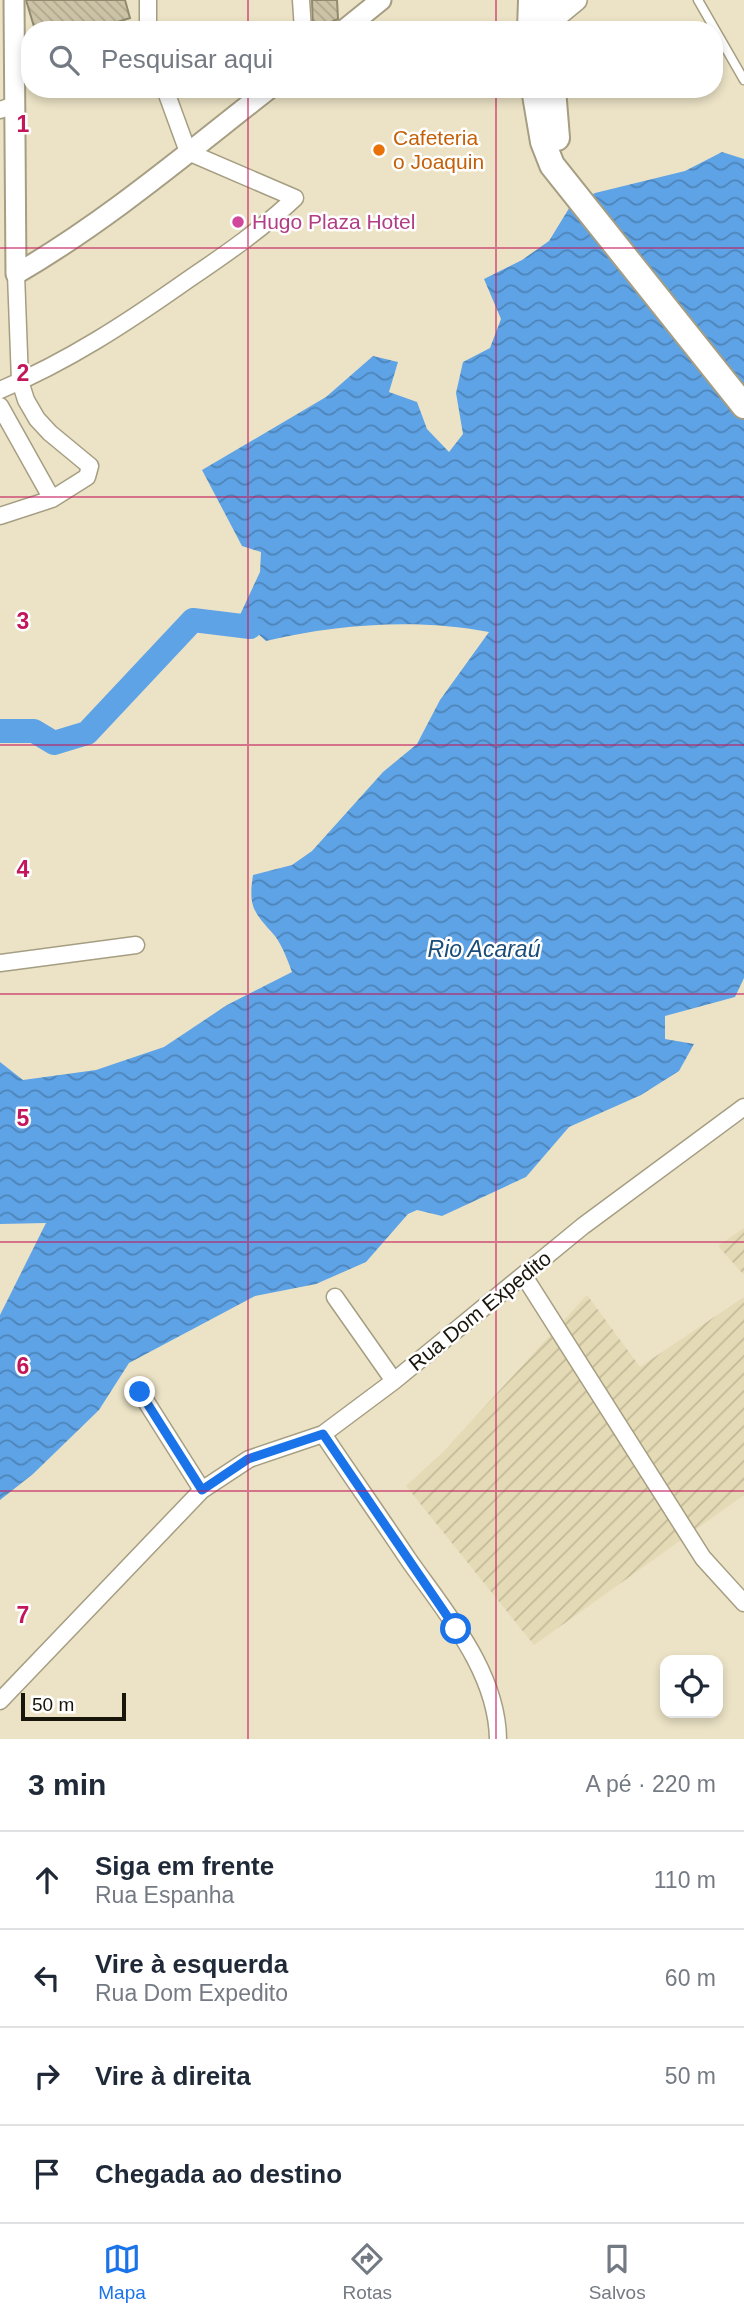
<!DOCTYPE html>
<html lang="pt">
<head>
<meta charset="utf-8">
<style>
	:root { --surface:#fff; --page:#f2f2f3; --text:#1f2937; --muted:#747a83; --line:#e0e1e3; --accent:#1a73e8 }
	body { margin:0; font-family:Helvetica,sans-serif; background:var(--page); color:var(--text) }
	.controls { position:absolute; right:21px; bottom:21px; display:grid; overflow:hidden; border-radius:14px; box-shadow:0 4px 10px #0003 }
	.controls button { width:63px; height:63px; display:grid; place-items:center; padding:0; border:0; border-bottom:2px solid var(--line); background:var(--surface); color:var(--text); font:35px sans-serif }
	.scale { position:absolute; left:21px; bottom:18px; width:105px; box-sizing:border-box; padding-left:7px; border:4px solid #18150a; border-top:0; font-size:19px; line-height:24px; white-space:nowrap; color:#18150a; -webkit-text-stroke:5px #fff; paint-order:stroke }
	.stop { position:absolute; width:21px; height:21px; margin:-16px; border:5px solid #1a73e8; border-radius:50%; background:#fff }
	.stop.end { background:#1a73e8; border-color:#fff; box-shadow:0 2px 7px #0008 }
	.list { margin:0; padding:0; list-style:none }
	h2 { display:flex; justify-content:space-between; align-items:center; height:91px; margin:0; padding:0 28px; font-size:30px }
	h2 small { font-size:23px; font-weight:400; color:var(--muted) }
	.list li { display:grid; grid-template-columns:46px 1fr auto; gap:21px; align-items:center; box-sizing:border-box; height:98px; padding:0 28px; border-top:2px solid var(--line) }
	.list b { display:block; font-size:26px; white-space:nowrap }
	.list p { margin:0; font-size:23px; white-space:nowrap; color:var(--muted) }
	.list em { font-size:23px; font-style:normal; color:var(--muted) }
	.icon { flex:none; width:38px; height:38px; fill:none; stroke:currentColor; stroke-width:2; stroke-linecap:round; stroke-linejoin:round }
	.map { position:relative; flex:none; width:744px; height:1739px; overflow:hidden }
	.search { position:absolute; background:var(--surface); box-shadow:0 4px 10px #0003; left:21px; right:21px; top:21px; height:77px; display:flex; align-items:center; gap:18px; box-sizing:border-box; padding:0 24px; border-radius:28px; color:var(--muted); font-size:26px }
	.sheet { height:483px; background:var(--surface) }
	nav { display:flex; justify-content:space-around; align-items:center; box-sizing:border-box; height:98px; border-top:2px solid var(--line); background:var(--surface); font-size:19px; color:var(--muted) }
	nav a { display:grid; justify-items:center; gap:4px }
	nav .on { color:var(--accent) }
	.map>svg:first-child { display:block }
	.industrial { fill:url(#industrial-furrows) }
	.water { fill:url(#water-waves) }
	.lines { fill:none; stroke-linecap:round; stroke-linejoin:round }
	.river { stroke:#5ea3e6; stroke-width:24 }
	.building { fill:url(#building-back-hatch); stroke:#918a6e; stroke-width:2 }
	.service-casing { stroke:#a69e82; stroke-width:11 }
	.minor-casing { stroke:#a69e82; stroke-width:19 }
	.tertiary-casing { stroke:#a69e82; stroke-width:23 }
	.secondary-casing { stroke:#a69e82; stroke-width:24 }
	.primary-casing { stroke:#a69e82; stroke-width:28 }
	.service { stroke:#fff; stroke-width:8 }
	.minor { stroke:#fff; stroke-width:16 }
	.tertiary { stroke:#fff; stroke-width:19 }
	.secondary { stroke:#fff; stroke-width:21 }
	.primary { stroke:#fff; stroke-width:24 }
	.route { stroke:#1a73e8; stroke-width:9 }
	.grid { fill:none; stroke:#c2185b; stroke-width:2; stroke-opacity:0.55 }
	.food-dot { fill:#e8710a; stroke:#fff; stroke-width:2.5 }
	.hotel-dot { fill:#d1479c; stroke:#fff; stroke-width:2.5 }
	.labels { text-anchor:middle; stroke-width:5; stroke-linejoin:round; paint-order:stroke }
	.food-label { font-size:21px; fill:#c56008; stroke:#fff; text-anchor:start }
	.hotel-label { font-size:21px; fill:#b23c85; stroke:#fff; text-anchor:start }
	.street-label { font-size:21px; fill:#18150a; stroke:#fff }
	.water-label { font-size:23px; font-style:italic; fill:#1c4c78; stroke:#fff }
	.grid-label { font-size:23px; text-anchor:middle; font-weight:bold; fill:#c2185b; stroke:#fff; stroke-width:5; stroke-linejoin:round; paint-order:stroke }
</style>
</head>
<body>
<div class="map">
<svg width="744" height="1739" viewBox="0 0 744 1739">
	<defs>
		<pattern id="industrial-furrows" width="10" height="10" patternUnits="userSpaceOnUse" patternTransform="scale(1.75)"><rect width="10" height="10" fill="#e4dab5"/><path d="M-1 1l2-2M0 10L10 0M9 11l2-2" fill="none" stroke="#c3ba9a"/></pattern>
		<pattern id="water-waves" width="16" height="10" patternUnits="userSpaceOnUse" patternTransform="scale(1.75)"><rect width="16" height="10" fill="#5ea3e6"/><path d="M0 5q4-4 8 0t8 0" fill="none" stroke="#4d84b9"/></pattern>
		<pattern id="building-back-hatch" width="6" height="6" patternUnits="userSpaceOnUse" patternTransform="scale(1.75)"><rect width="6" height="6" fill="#ccc3a7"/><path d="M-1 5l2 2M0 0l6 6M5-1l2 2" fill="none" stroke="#aea78e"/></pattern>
	</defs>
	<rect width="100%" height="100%" fill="#ece3c6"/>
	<path class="industrial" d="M 744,1228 L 744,1275 L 718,1246 Z
		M 587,1295 L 640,1367 L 744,1297 L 744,1495 L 534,1645 L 406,1486 L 443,1452 Z"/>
	<path class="water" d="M 722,152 L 744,159 L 744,978 L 735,997 L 665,1016 L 665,1039 L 694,1044 L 679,1071 L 641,1095 L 569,1127 L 526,1177 L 442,1216 L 417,1210 L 408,1214 L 366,1262 L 316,1284 L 255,1296 L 129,1363 L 99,1410 L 33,1474 L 0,1500 L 0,1315 L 46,1223 L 0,1224 L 0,1062 L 23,1080 L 96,1070 L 164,1047 L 227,1005 L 292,972 C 288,961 282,945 275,936 C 254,912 248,908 253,875 L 292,865 L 312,851 L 383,772 L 417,744 L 440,700 L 489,632 C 417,618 337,624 266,641 L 239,617 L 260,572 L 261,552 L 242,546 L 202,470 L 326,397 L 373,356 L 398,362 L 389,392 L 417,402 L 427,429 L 449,452 L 463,434 L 456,393 L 463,362 L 490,348 L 501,319 L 484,279 L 522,260 L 549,241 L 571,205 L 595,193 L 685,171 Z"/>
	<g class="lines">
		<path class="river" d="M 0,731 L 34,731 L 54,743 L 87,733 L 193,620 L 250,627"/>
	</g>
	<path class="building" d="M 26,0 L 125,0 L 130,18 L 92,30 L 35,30 Z
		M 312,0 L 337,0 L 338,19 L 313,30 Z"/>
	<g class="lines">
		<g class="service-casing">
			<path id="service" d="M 698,0 L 744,80"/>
		</g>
		<g class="minor-casing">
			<path id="minor" d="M 301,0 L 303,30
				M 148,30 L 148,0
				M 0,110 L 14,105
				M 0,390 C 69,361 128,322 189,279 C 226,254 262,229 295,198 L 188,152 L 165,89
				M 0,406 L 52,499 L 87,477 L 90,466 L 50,433 L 37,419 L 26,400 L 20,381 L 16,274
				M 0,516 L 52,499
				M 0,963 L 136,945
				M 524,1276 L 703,1558 L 744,1603
				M 335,1297 L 394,1381
				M 140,1392 L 202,1490
				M 323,1434 C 351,1476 380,1517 408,1559 C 445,1612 497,1671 498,1739
				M 0,1701 L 202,1490 L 249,1459 L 323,1434 L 394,1381 L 583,1226 L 744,1107"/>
		</g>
		<g class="tertiary-casing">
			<path id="tertiary" d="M 14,0 L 16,274 C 106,222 187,153 269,89
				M 344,30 L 381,0"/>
		</g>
		<g class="secondary-casing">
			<path id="secondary" d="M 540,19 L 553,19 L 576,0"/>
		</g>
		<g class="primary-casing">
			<path id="primary" d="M 553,0 L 553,30
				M 530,30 L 531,0
				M 534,89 L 543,142 L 552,165 L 744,406
				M 553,89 L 557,138"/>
		</g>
		<use href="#service" class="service"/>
		<use href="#minor" class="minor"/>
		<use href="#tertiary" class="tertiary"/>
		<use href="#secondary" class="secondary"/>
		<use href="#primary" class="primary"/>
	</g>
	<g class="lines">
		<path class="route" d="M 140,1392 L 202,1490 L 248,1459 L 323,1434 L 456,1629"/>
	</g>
	<path class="grid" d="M 248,0 L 248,30M 496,0 L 496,30M 248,89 L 248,1739M 496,89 L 496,1739M 0,248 L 744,248M 0,497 L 744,497M 0,745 L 744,745M 0,994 L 744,994M 0,1242 L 744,1242M 0,1491 L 744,1491"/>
	<circle class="food-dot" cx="379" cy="150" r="7"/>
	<circle class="hotel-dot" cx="238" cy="222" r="7"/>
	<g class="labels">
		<g class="food-label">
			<text x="393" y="145">Cafeteria<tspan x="393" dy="24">o Joaquin</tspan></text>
		</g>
		<g class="hotel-label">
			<text x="252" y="229">Hugo Plaza Hotel</text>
		</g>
		<g class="street-label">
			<text transform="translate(480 1311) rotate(-39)" y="7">Rua Dom Expedito</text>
		</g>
		<g class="water-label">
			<text x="484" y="957">Rio Acaraú</text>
		</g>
	</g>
	<g class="grid-label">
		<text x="23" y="132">1</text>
		<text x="23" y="381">2</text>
		<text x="23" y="629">3</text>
		<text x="23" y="877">4</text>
		<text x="23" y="1126">5</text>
		<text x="23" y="1374">6</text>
		<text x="23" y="1623">7</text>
	</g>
</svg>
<div class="controls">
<button><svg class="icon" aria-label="locate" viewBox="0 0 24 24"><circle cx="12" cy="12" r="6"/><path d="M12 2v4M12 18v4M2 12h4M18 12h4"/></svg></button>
</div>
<div class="scale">50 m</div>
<div class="stop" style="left:456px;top:1629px"></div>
<div class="stop end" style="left:140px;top:1392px"></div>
<div class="search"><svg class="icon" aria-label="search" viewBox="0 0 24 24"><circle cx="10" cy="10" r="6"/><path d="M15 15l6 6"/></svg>Pesquisar aqui</div>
</div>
<section class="sheet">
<h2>3 min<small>A pé · 220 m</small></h2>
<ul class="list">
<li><svg class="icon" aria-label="ahead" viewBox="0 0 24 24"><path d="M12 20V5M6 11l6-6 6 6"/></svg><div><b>Siga em frente</b><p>Rua Espanha</p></div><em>110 m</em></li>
<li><svg class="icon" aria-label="left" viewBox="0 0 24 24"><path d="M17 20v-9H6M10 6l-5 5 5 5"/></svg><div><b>Vire à esquerda</b><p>Rua Dom Expedito</p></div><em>60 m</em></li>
<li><svg class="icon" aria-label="right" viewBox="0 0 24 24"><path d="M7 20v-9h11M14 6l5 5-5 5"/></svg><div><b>Vire à direita</b></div><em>50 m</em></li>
<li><svg class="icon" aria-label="arrive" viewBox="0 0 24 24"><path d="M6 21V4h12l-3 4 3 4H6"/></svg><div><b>Chegada ao destino</b></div></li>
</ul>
</section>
<nav>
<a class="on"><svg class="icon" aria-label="map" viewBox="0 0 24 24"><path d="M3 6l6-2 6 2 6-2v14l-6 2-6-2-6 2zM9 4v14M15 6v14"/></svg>Mapa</a>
<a><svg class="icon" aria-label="directions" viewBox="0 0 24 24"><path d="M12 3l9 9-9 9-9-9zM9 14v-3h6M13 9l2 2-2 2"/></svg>Rotas</a>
<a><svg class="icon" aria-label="saved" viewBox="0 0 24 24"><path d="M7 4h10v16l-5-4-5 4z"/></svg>Salvos</a>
</nav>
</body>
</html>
